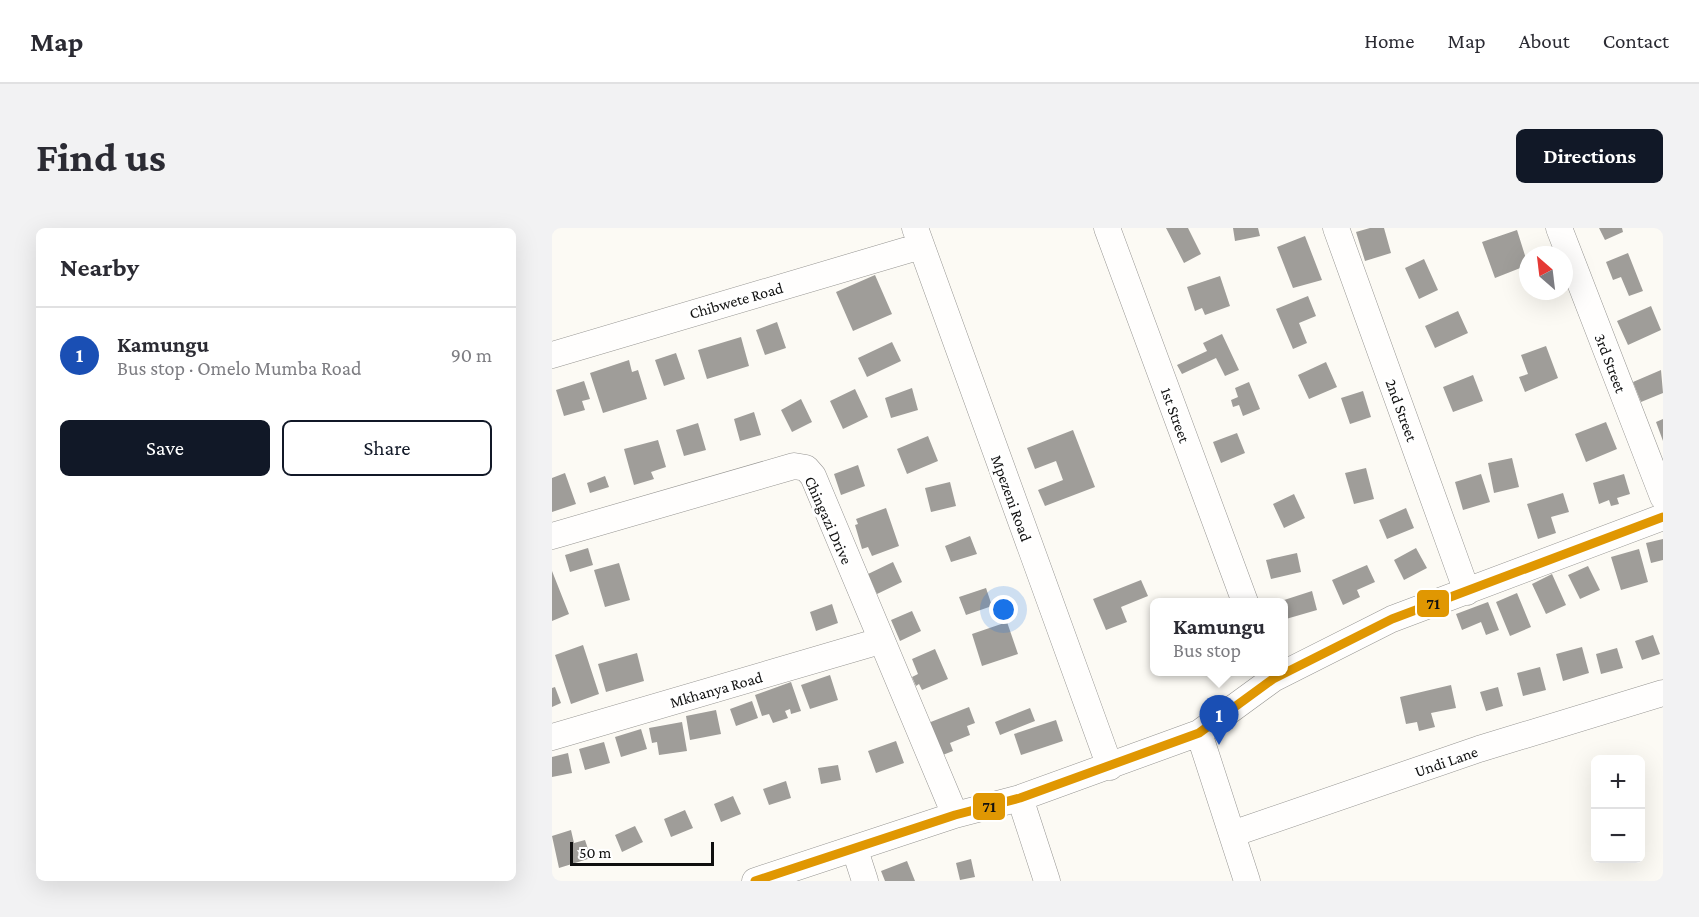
<!DOCTYPE html>
<html lang="en">
<head>
<meta charset="utf-8">
<style>
	:root { --surface:#fff; --page:#f2f2f3; --text:#2b2b33; --muted:#7c7c81; --line:#e1e1e2; --accent:#111827 }
	body { margin:0; font-family:"Crimson Pro",serif; background:var(--page); color:var(--text) }
	.controls { position:absolute; right:18px; bottom:18px; display:grid; overflow:hidden; border-radius:9px; box-shadow:0 6px 24px #0002 }
	.controls button { width:54px; height:54px; display:grid; place-items:center; padding:0; border:0; border-bottom:2px solid var(--line); background:var(--surface); color:var(--text); font:30px sans-serif }
	.compass { position:absolute; left:967px; top:18px; width:54px; height:54px; border-radius:50%; background:var(--surface); box-shadow:0 6px 24px #0002; rotate:332deg }
	.scale { position:absolute; left:18px; bottom:15px; width:144px; box-sizing:border-box; padding-left:6px; border:3px solid #0f0f0f; border-top:0; font-size:16px; line-height:21px; white-space:nowrap; color:#0f0f0f; -webkit-text-stroke:4px #fff; paint-order:stroke }
	.you { position:absolute; left:452px; top:382px; width:21px; height:21px; margin:-15px; border:4px solid #fff; border-radius:50%; background:#1a73e8; box-shadow:0 0 0 9px #1a73e833 }
	.badge { display:grid; place-items:center; width:39px; height:39px; border-radius:50%; background:var(--accent); color:#fff; font-size:20px; font-weight:700 }
	.pin { position:absolute; translate:-50% -50px; filter:drop-shadow(0 2px 3px #0008) }
	.pin::after { content:''; position:absolute; top:32px; width:21px; height:18px; background:inherit; clip-path:polygon(0 0,100% 0,50% 100%) }
	.popup { position:absolute; left:598px; top:370px; width:138px; height:78px; box-sizing:border-box; display:grid; place-content:center; border-radius:9px; background:var(--surface); filter:drop-shadow(0 2px 4px #0005); font-size:20px; white-space:nowrap; color:var(--muted) }
	.popup b { font-size:22px; color:var(--text) }
	.popup::after { content:''; position:absolute; left:50%; top:100%; margin-left:-12px; border:12px solid transparent; border-top-color:var(--surface) }
	.list { margin:0; padding:0; list-style:none }
	h2 { display:flex; justify-content:space-between; align-items:center; height:78px; margin:0; padding:0 24px; font-size:26px }
	h2 small { font-size:20px; font-weight:400; color:var(--muted) }
	.list li { display:grid; grid-template-columns:39px 1fr auto; gap:18px; align-items:center; box-sizing:border-box; height:96px; padding:0 24px; border-top:2px solid var(--line) }
	.list b { display:block; font-size:22px; white-space:nowrap }
	.list p { margin:0; font-size:20px; white-space:nowrap; color:var(--muted) }
	.list em { font-size:20px; font-style:normal; color:var(--muted) }
	.actions { display:flex; gap:12px; padding:18px 24px }
	.actions a { flex:1; padding:14px 0; border:2px solid var(--accent); border-radius:9px; text-align:center; font-size:21px; color:var(--accent) }
	.actions .main { background:var(--accent); color:#fff }
	.map { position:relative; flex:none; width:1111px; height:653px; overflow:hidden; border-radius:9px }
	header { display:flex; align-items:center; gap:36px; box-sizing:border-box; height:84px; padding:0 30px; background:var(--surface); border-bottom:2px solid var(--line) }
	header strong { font-size:28px }
	nav { display:flex; gap:33px; margin-inline-start:auto; font-size:21px }
	.intro { display:flex; align-items:center; justify-content:space-between; box-sizing:border-box; height:144px; padding:0 36px }
	h1 { margin:0; font-size:42px }
	.button { padding:15px 27px; border-radius:9px; background:var(--accent); color:#fff; font-size:21px; font-weight:700 }
	main { display:flex; gap:36px; padding:0 36px }
	aside { flex:1; background:var(--surface); border-radius:9px; box-shadow:0 6px 24px #0002 }
	.map>svg:first-child { display:block }
	.building { fill:#9f9d99 }
	.lines { fill:none; stroke-linecap:round; stroke-linejoin:round }
	.minor-casing { stroke:#969592; stroke-width:27 }
	.minor { stroke:#fffefd; stroke-width:26 }
	.bus-1-casing { stroke:#fff; stroke-width:14 }
	.bus-1 { stroke:#e09702; stroke-width:9 }
	.labels { text-anchor:middle; stroke-width:6; stroke-linejoin:round; paint-order:stroke }
	.street-label { font-size:16px; fill:#0f0f0f; stroke:#fff }
	.line-badge { stroke:#fff; stroke-width:2 }
	.pale-badge-label { font-size:16px; text-anchor:middle; font-weight:bold; fill:#111 }
</style>
</head>
<body>
<header>
<strong>Map</strong>
<nav><a>Home</a><a>Map</a><a>About</a><a>Contact</a></nav>
</header>
<div class="intro"><h1>Find us</h1><a class="button">Directions</a></div>
<main>
<aside>
<h2>Nearby<small></small></h2>
<ul class="list">
<li><span class="badge" style="background:#1a4fb4">1</span><div><b>Kamungu</b><p>Bus stop · Omelo Mumba Road</p></div><em>90 m</em></li>
</ul>
<div class="actions"><a class="main">Save</a><a>Share</a></div>
</aside>
<div class="map">
<svg width="1111" height="653" viewBox="0 0 1111 653">
	<rect width="100%" height="100%" fill="#fcfaf4"/>
	<path class="building" d="M 614,0 L 636,0 L 649,26 L 632,35 Z
		M 681,0 L 706,0 L 708,8 L 683,13 Z
		M 818,0 L 832,0 L 839,25 L 813,33 L 804,4 Z
		M 1047,0 L 1070,0 L 1071,4 L 1053,12 Z
		M 965,2 L 976,37 L 943,50 L 930,14 Z
		M 753,8 L 770,52 L 741,60 L 725,19 Z
		M 1076,25 L 1091,63 L 1077,68 L 1069,49 L 1061,52 L 1054,34 Z
		M 872,31 L 886,62 L 867,71 L 853,40 Z
		M 323,47 L 340,86 L 301,103 L 284,64 Z
		M 668,48 L 678,78 L 653,87 L 650,80 L 643,83 L 635,59 Z
		M 756,68 L 764,88 L 747,95 L 755,115 L 741,121 L 724,81 Z
		M 1099,78 L 1109,102 L 1076,117 L 1065,93 Z
		M 906,83 L 916,105 L 883,120 L 873,98 Z
		M 225,94 L 234,120 L 213,127 L 204,102 Z
		M 670,106 L 687,142 L 673,148 L 664,130 L 630,146 L 625,137 L 655,123 L 651,115 Z
		M 189,109 L 197,138 L 155,151 L 146,122 Z
		M 340,114 L 349,133 L 315,149 L 306,130 Z
		M 994,118 L 1006,150 L 973,164 L 967,149 L 976,146 L 969,127 Z
		M 124,125 L 133,151 L 112,158 L 103,132 Z
		M 77,132 L 80,144 L 86,142 L 95,171 L 51,185 L 38,145 Z
		M 774,134 L 785,159 L 757,171 L 746,147 Z
		M 1109,142 L 1111,165 L 1089,174 L 1081,154 Z
		M 921,147 L 931,173 L 901,184 L 891,159 Z
		M 32,153 L 38,171 L 30,173 L 33,182 L 12,188 L 4,162 Z
		M 697,154 L 708,181 L 691,188 L 687,177 L 681,179 L 679,172 L 686,169 L 683,160 Z
		M 360,160 L 366,182 L 339,190 L 333,170 Z
		M 303,161 L 316,189 L 291,201 L 278,173 Z
		M 811,163 L 819,189 L 798,196 L 789,170 Z
		M 249,171 L 260,194 L 240,204 L 229,182 Z
		M 202,184 L 209,207 L 188,213 L 182,191 Z
		M 1111,191 L 1111,213 L 1104,194 Z
		M 1054,194 L 1065,221 L 1034,234 L 1023,206 Z
		M 146,195 L 154,222 L 132,228 L 124,202 Z
		M 521,202 L 543,259 L 493,278 L 486,262 L 511,252 L 504,233 L 483,241 L 475,220 Z
		M 685,205 L 693,225 L 669,235 L 661,214 Z
		M 376,208 L 386,233 L 355,246 L 345,221 Z
		M 106,212 L 114,239 L 99,244 L 102,251 L 82,257 L 72,221 Z
		M 960,230 L 967,259 L 942,265 L 936,235 Z
		M 306,237 L 313,258 L 289,267 L 282,246 Z
		M 814,240 L 822,271 L 802,276 L 793,245 Z
		M 13,245 L 24,276 L 0,284 L 0,250 Z
		M 929,246 L 938,274 L 911,282 L 903,254 Z
		M 1072,246 L 1078,266 L 1065,270 L 1067,276 L 1059,278 L 1057,272 L 1047,276 L 1041,255 Z
		M 53,248 L 57,259 L 38,265 L 35,255 Z
		M 398,254 L 404,278 L 379,284 L 373,260 Z
		M 1011,265 L 1017,284 L 999,289 L 1004,305 L 986,311 L 975,276 Z
		M 742,266 L 753,290 L 732,300 L 721,276 Z
		M 334,280 L 347,318 L 320,328 L 316,319 L 310,321 L 303,297 L 306,296 L 304,291 Z
		M 854,280 L 862,300 L 835,311 L 827,292 Z
		M 418,308 L 425,326 L 399,334 L 393,318 Z
		M 1111,311 L 1111,332 L 1099,335 L 1094,315 Z
		M 36,320 L 41,337 L 18,344 L 13,327 Z
		M 864,320 L 875,340 L 852,352 L 842,332 Z
		M 1087,321 L 1096,354 L 1069,362 L 1059,329 Z
		M 745,325 L 749,344 L 719,351 L 714,332 Z
		M 341,334 L 350,354 L 325,366 L 316,346 Z
		M 67,335 L 78,372 L 53,379 L 42,342 Z
		M 815,337 L 823,354 L 805,362 L 808,369 L 791,377 L 780,352 Z
		M 1036,338 L 1048,362 L 1028,371 L 1016,347 Z
		M 0,343 L 17,386 L 0,393 Z
		M 1000,346 L 1014,377 L 994,386 L 980,356 Z
		M 589,352 L 596,368 L 569,379 L 575,394 L 554,402 L 541,371 Z
		M 434,360 L 440,378 L 414,387 L 407,369 Z
		M 760,363 L 765,382 L 734,391 L 732,374 L 729,373 Z
		M 965,365 L 979,399 L 958,408 L 944,374 Z
		M 936,374 L 947,402 L 934,407 L 929,394 L 910,402 L 904,386 Z
		M 280,376 L 286,395 L 264,403 L 258,384 Z
		M 360,383 L 369,403 L 348,413 L 339,392 Z
		M 455,394 L 466,426 L 430,438 L 420,406 Z
		M 1101,407 L 1108,426 L 1090,432 L 1083,413 Z
		M 31,417 L 47,466 L 19,476 L 3,427 Z
		M 1030,419 L 1037,445 L 1011,453 L 1004,426 Z
		M 1065,420 L 1071,440 L 1049,446 L 1044,426 Z
		M 383,421 L 396,451 L 370,462 L 367,456 L 364,458 L 360,449 L 366,446 L 360,431 Z
		M 85,425 L 92,453 L 54,464 L 46,436 Z
		M 988,439 L 994,462 L 971,468 L 965,445 Z
		M 278,447 L 286,472 L 258,481 L 249,457 Z
		M 239,454 L 249,483 L 239,486 L 238,481 L 233,483 L 236,490 L 221,495 L 217,486 L 210,488 L 203,467 Z
		M 899,457 L 904,480 L 879,485 L 883,499 L 867,503 L 865,494 L 854,496 L 848,469 Z
		M 3,459 L 9,475 L 0,479 L 0,460 Z
		M 946,459 L 951,478 L 934,483 L 928,464 Z
		M 200,473 L 206,490 L 184,498 L 178,481 Z
		M 417,479 L 423,495 L 415,498 L 418,507 L 398,515 L 401,523 L 383,530 L 371,497 Z
		M 478,480 L 483,493 L 448,507 L 443,494 Z
		M 164,482 L 169,506 L 138,512 L 134,488 Z
		M 504,492 L 511,513 L 469,527 L 462,506 Z
		M 130,494 L 135,523 L 107,527 L 105,514 L 100,515 L 97,500 Z
		M 89,501 L 95,521 L 69,529 L 63,509 Z
		M 344,513 L 352,535 L 324,545 L 316,523 Z
		M 52,514 L 58,535 L 33,542 L 27,521 Z
		M 16,525 L 20,545 L 0,549 L 0,529 Z
		M 286,537 L 289,552 L 269,556 L 266,540 Z
		M 234,553 L 239,570 L 217,577 L 211,561 Z
		M 181,568 L 189,586 L 169,594 L 162,576 Z
		M 133,582 L 141,600 L 119,609 L 112,591 Z
		M 83,598 L 91,614 L 70,624 L 63,607 Z
		M 19,602 L 22,615 L 33,612 L 39,630 L 7,640 L 0,608 Z
		M 419,631 L 423,649 L 408,652 L 404,635 Z
		M 355,633 L 363,653 L 333,653 L 329,643 Z"/>
	<g class="lines">
		<g class="minor-casing">
			<path id="minor" d="M 363,0 L 558,539
				M 555,0 L 693,374
				M 784,0 L 915,364
				M 1007,0 L 1111,269
				M 0,127 L 369,18
				M 0,308 L 242,238 L 254,240 L 261,248 L 403,587
				M 647,505 L 695,653
				M 0,509 L 328,413
				M 468,570 L 495,653
				M 680,606 L 927,521 L 1111,465
				M 303,622 L 313,653
				M 203,653 L 403,587 L 468,570 L 647,505 L 721,451 L 840,391 L 1111,289"/>
		</g>
		<use href="#minor" class="minor"/>
		<g class="bus-1-casing">
			<path id="bus-1" d="M 203,653 L 403,587 L 468,570 L 647,505 L 721,451 L 840,391 L 1111,289"/>
		</g>
		<use href="#bus-1" class="bus-1"/>
	</g>
	<g class="labels">
		<g class="street-label">
			<text transform="translate(184 72) rotate(-16)" y="6">Chibwete Road</text>
			<text transform="translate(1059 135) rotate(69)" y="6">3rd Street</text>
			<text transform="translate(850 182) rotate(70)" y="6">2nd Street</text>
			<text transform="translate(624 187) rotate(70)" y="6">1st Street</text>
			<text transform="translate(460 270) rotate(70)" y="6">Mpezeni Road</text>
			<text transform="translate(277 292) rotate(66)" y="6">Chingazi Drive</text>
			<text transform="translate(164 461) rotate(-16)" y="6">Mkhanya Road</text>
			<text transform="translate(894 533) rotate(-19)" y="6">Undi Lane</text>
		</g>
	</g>
	<g class="line-badge">
		<rect x="864" y="361" width="34" height="29" rx="6" fill="#e09702"/>
		<rect x="420" y="564" width="34" height="29" rx="6" fill="#e09702"/>
	</g>
	<g class="pale-badge-label">
		<text x="881" y="381">71</text>
		<text x="437" y="584">71</text>
	</g>
</svg>
<div class="controls">
<button>+</button>
<button>−</button>
</div>
<svg class="compass" viewBox="-18 -18 36 36"><path d="M0-13l5 13h-10z" fill="#e53935"/><path d="M0 13l5-13h-10z" fill="#7c7c81"/></svg>
<div class="scale">50 m</div>
<div class="you"></div>
<div class="pin badge" style="left:667px;top:517px;background:#1a4fb4">1</div>
<div class="popup"><b>Kamungu</b>Bus stop</div>
</div>
</main>
</body>
</html>
